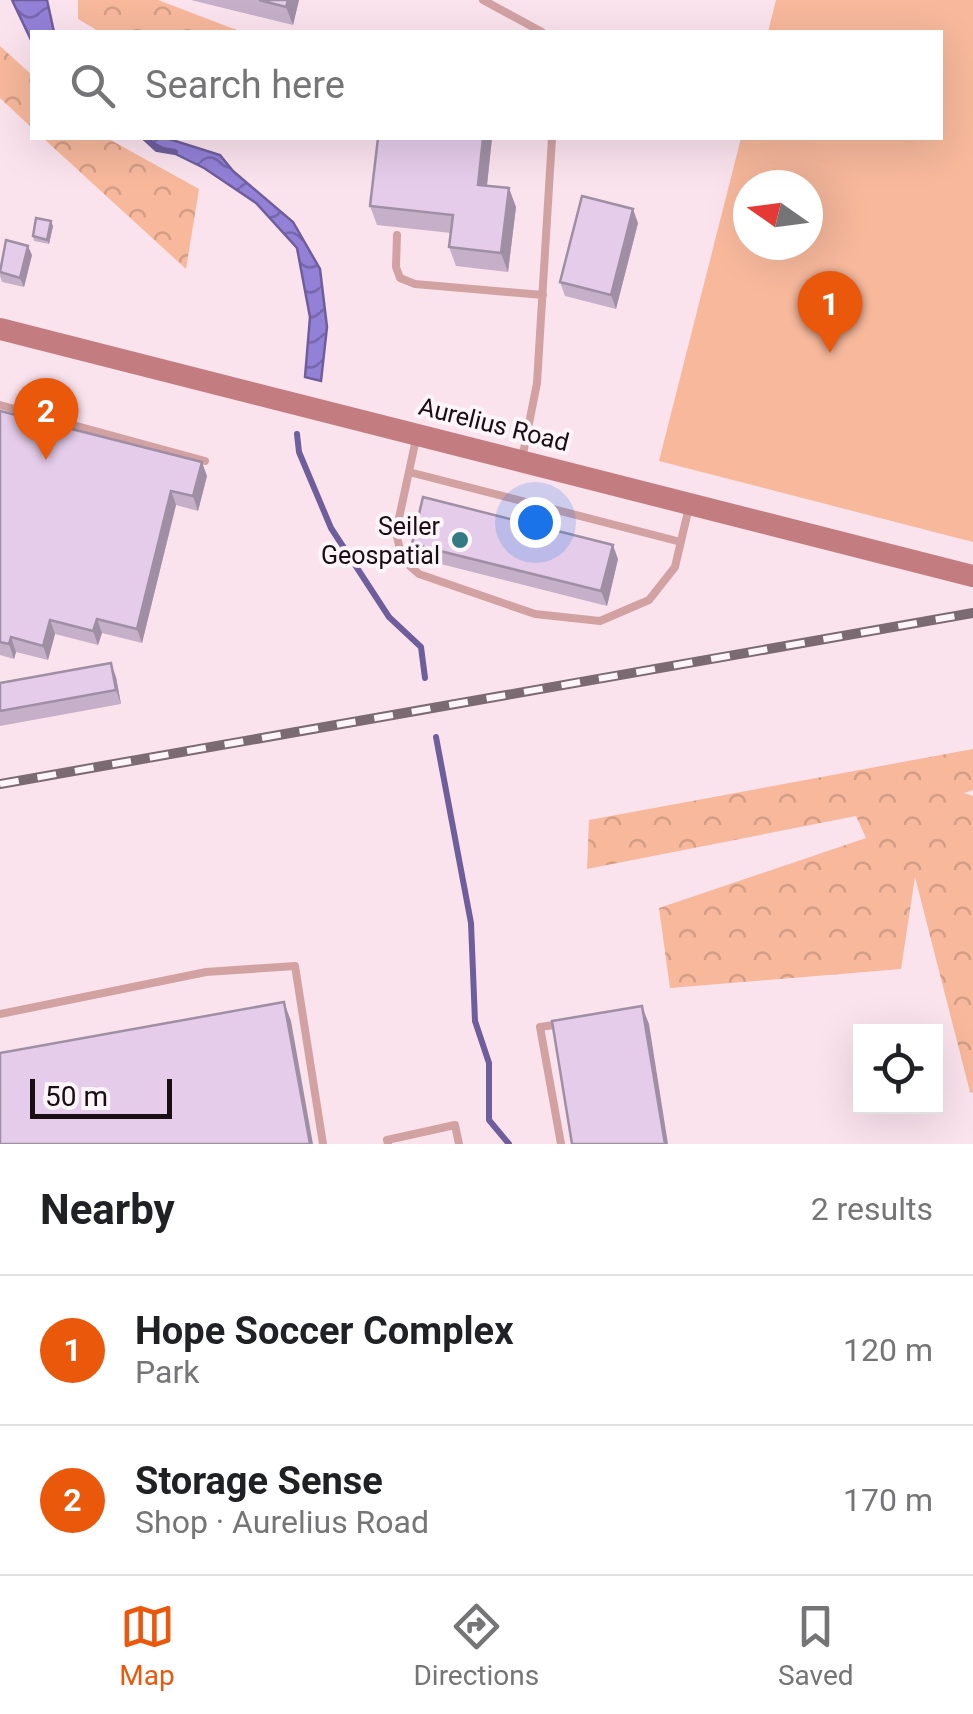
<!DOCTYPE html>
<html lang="en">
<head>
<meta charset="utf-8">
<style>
	:root { --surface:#fff; --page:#f6f6f6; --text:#202124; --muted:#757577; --line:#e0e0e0; --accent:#ea580c }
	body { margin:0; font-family:Roboto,sans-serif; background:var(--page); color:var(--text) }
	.controls { position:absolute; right:30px; bottom:30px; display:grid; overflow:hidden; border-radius:0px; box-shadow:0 10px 40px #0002 }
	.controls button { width:90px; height:90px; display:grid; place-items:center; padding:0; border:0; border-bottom:2px solid var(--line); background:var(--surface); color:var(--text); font:50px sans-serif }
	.compass { position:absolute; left:733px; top:170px; width:90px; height:90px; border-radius:50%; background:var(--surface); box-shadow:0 10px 40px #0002; rotate:284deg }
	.scale { position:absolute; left:30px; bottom:25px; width:142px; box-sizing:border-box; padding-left:10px; border:5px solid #1a0e14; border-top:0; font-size:28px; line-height:35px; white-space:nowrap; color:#1a0e14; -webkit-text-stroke:8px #fdf5f9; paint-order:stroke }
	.you { position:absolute; left:535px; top:522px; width:35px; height:35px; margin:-25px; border:8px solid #fff; border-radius:50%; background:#1a73e8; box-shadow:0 0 0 15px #1a73e833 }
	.badge { display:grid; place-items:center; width:65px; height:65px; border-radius:50%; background:var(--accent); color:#fff; font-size:32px; font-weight:700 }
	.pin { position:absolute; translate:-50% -82px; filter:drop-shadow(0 2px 5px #0008) }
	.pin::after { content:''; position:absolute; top:52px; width:35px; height:30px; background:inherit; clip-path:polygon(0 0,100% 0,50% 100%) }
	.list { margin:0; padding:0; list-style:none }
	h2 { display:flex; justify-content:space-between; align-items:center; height:130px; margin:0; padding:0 40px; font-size:42px }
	h2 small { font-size:32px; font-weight:400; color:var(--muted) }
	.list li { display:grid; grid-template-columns:65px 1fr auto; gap:30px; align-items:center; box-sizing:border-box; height:150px; padding:0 40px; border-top:2px solid var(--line) }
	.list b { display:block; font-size:38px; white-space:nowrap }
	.list p { margin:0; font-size:32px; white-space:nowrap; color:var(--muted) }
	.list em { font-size:32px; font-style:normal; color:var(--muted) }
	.icon { flex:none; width:55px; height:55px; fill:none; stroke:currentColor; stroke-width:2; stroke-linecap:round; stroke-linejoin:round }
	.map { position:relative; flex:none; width:973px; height:1144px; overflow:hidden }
	.search { position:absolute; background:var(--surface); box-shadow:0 10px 40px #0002; left:30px; right:30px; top:30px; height:110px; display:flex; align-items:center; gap:25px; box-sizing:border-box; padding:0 35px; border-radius:0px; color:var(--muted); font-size:38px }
	.sheet { height:430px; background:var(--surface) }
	nav { display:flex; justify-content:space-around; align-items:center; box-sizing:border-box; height:140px; border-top:2px solid var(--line); background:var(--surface); font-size:28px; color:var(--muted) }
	nav a { display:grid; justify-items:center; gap:5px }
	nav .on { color:var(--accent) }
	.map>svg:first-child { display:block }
	.green { fill:#f7b89c; fill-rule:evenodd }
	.forest { fill:url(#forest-crowns) }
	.water { fill:url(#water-waves); stroke:#6f5e9c; stroke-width:2.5 }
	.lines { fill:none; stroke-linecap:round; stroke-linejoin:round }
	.stream { stroke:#6f5e9c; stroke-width:6 }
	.lane { stroke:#d2a2a3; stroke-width:8 }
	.secondary { stroke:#c37d81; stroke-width:22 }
	.rail-casing { stroke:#7b6a72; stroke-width:10 }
	.rail { stroke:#fdf5f9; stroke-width:6; stroke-dasharray:19; stroke-linecap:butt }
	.wall { fill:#c5afc9 }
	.shaded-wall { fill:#a08fa4 }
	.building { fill:#e5ccea; stroke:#a08fa4; stroke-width:2.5 }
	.poi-dot { fill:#337a84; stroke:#fdf5f9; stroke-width:4 }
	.labels { text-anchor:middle; stroke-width:8; stroke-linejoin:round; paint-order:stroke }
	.street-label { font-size:25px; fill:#1a0e14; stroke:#fdf5f9 }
	.poi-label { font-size:25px; fill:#1a0e14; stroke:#fdf5f9; text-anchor:end }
</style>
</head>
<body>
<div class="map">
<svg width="973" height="1144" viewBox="0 0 973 1144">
	<defs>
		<pattern id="forest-crowns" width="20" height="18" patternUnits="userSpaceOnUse" patternTransform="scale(2.5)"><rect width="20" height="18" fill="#f7b89c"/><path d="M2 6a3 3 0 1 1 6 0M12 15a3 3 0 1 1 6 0" fill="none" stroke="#d39d86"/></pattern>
		<pattern id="water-waves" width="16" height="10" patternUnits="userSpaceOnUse" patternTransform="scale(2.5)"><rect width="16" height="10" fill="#9380d7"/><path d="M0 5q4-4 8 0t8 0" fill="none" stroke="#7767ad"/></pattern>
	</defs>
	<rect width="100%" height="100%" fill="#fbe3ee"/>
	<path class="green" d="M 776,0 L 973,0 L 973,542 L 659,461 L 741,138 L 940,138 L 940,32 L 768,32 ZM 748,185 L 808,185 L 808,245 L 748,245 Z"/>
	<path class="forest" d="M 78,0 L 158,0 L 242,32 L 100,32 L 78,19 Z
		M 0,46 L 32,75 L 32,128 L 0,98 Z
		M 43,138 L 107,138 L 199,189 L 186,269 Z
		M 973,749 L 973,790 L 964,793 L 973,796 L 973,1093 L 970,1092 L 915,877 L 901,969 L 670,988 L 659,908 L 866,838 L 856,816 L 587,869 L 589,820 Z"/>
	<path class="water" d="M 12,0 L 47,0 L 54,32 L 32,32 L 32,42 Z
		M 143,138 L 166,138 L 220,155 L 233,171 L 293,222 L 320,269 L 327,327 L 321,381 L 305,377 L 310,317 L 297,248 L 256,203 L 204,168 Z"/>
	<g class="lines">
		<path class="stream" d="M 145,138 L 157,149 L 175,152
			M 297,434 L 299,452 L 331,528 L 389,617 L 421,647 L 425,678
			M 436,737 L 471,923 L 475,1021 L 489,1063 L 489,1120 L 509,1144"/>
		<path class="lane" d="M 483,0 L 542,32
			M 397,235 L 396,267 L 400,278 L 415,284 L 543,295
			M 0,405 L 205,461
			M 416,439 L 396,532 L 402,559 L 419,574 L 535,614 L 600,621 L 649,600 L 675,567 L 689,507
			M 522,459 L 537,383 L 552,138
			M 409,472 L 681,542
			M 0,1014 L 206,972 L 295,966 L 323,1144
			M 388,1144 L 387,1140 L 455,1125 L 459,1144
			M 561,1144 L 540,1027 L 561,1024"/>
		<path class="secondary" d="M 0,329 L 973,576"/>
		<g class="rail-casing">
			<path id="rail" d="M 0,784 L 973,613"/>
		</g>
		<use href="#rail" class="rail"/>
	</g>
	<path class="wall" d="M 191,0 L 299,0 L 293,25 Z
		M 492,138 L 487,186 L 516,207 L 508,272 L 456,266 L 449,247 L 451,233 L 377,225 L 370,206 Z
		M 638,223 L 616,309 L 565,296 L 560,282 Z
		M 53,226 L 49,244 L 34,241 L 33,236 Z
		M 32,255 L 24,287 L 2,282 L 0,276 L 0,266 Z
		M 0,411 L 207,476 L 198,511 L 176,505 L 142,643 L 102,633 L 98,645 L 55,634 L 48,660 L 16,652 L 14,659 L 0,655 Z
		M 412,544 L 618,559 L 607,606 L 417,558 Z
		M 116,677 L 121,704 L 0,726 L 0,683 Z"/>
	<path class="shaded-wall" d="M 288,0 L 299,0 L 293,25 L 286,7 Z
		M 483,138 L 492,138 L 485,203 L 478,185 Z
		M 509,188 L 516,207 L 508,272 L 501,253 Z
		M 633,209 L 638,223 L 616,309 L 611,295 Z
		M 51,221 L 53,226 L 49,244 L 47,240 Z
		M 28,246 L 32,255 L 24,287 L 20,278 Z
		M 202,462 L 207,476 L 198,511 L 193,496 Z
		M 171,491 L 176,505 L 142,643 L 137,629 Z
		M 613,545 L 618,559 L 607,606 L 601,591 Z
		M 97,619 L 102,633 L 98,645 L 93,631 Z
		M 50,620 L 55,634 L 48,660 L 43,646 Z
		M 11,637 L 16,652 L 14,659 L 9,644 Z
		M 111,663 L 116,677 L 121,704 L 116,690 Z
		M 284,1002 L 291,1021 L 313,1144 L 310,1144 Z
		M 642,1006 L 649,1024 L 668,1144 L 665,1144 Z"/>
	<path class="building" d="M 259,0 L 288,0 L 286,7 Z
		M 378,138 L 483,138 L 478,185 L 509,188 L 501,253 L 449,247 L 453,215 L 370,206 Z
		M 582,196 L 633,209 L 611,295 L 560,282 Z
		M 36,218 L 51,221 L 47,240 L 33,236 Z
		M 6,240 L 28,246 L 20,278 L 0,272 Z
		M 0,411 L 202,462 L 193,496 L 171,491 L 137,629 L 97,619 L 93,631 L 50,620 L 43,646 L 11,637 L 9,644 L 0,642 Z
		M 423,497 L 613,545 L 601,591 L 412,544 Z
		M 111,663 L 116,690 L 0,711 L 0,683 Z
		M 284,1002 L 310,1144 L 0,1144 L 0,1053 Z
		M 642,1006 L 665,1144 L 572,1144 L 552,1021 Z"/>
	<circle class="poi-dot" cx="460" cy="540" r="10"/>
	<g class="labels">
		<g class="street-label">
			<text transform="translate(494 424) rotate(14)" y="9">Aurelius Road</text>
		</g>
		<g class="poi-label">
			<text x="440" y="535">Seiler<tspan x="440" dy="29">Geospatial</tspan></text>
		</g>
	</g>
</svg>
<div class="controls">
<button><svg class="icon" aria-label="locate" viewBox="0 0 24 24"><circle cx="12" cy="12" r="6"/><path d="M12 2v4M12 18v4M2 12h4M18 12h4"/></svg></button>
</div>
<svg class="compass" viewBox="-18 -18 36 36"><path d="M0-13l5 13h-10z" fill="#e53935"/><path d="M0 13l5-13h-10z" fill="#757577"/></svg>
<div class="scale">50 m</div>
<div class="you"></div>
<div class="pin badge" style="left:830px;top:353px">1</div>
<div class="pin badge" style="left:46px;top:460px">2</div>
<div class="search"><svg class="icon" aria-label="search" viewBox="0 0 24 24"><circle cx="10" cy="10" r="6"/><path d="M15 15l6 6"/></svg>Search here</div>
</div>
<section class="sheet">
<h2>Nearby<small>2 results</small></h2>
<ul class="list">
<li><span class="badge">1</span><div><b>Hope Soccer Complex</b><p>Park</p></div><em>120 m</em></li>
<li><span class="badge">2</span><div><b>Storage Sense</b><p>Shop · Aurelius Road</p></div><em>170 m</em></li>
</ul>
</section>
<nav>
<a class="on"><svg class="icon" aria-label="map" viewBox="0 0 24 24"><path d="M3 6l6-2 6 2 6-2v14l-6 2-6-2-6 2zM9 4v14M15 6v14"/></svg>Map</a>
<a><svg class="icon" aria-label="directions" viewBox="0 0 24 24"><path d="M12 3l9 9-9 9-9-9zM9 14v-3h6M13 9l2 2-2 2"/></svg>Directions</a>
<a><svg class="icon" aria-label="saved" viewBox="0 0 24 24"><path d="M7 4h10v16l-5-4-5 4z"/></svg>Saved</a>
</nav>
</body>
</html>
